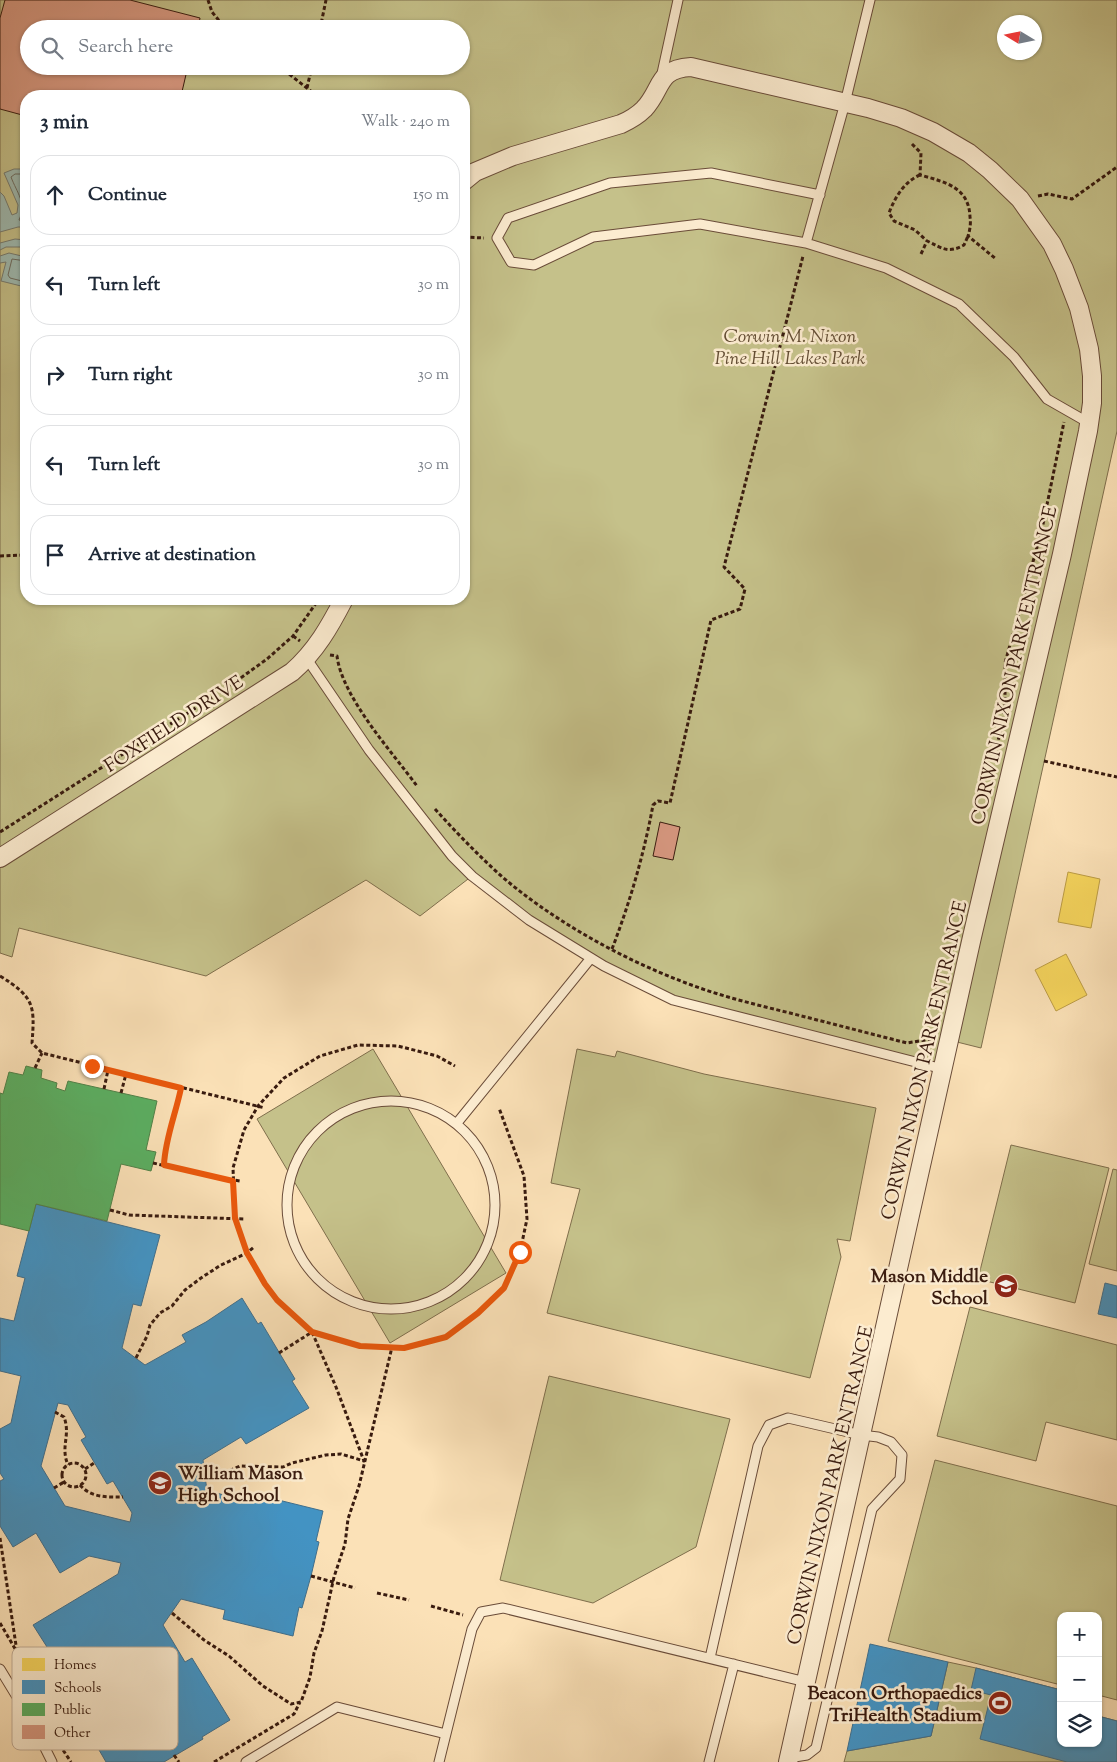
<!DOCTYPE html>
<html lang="en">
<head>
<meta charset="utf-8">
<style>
	:root { --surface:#fff; --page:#f6f6f7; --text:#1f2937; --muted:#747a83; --line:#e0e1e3 }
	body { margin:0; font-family:"Sorts Mill Goudy",serif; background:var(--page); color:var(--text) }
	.controls { position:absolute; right:15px; bottom:15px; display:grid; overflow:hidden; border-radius:10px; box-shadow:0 1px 4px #0004 }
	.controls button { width:45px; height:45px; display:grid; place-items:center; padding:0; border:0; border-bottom:1px solid var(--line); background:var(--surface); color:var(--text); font:25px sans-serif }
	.compass { position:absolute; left:997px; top:15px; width:45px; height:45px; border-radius:50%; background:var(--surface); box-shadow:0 1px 4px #0004; rotate:280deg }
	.stop { position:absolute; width:15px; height:15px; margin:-11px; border:4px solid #ea580c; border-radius:50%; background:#fff }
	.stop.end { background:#ea580c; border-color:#fff; box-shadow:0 1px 5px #0008 }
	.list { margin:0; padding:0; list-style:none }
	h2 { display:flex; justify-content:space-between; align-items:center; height:65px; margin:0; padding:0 20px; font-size:21px }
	h2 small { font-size:16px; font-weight:400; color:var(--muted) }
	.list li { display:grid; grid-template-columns:32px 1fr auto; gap:15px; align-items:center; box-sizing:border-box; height:80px; margin:0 10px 10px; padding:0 10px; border:1px solid var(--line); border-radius:20px }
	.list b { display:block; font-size:19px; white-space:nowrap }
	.list em { font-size:16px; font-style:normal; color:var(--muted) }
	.icon { flex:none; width:28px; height:28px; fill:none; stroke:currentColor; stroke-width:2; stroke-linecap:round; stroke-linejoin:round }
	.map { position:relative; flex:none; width:1117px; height:1762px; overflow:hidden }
	.search { position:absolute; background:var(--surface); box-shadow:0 1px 4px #0004; left:20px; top:20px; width:450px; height:55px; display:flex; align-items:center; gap:12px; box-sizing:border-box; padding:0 18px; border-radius:28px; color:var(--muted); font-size:19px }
	.panel { position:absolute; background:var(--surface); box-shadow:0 1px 4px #0004; left:20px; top:90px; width:450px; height:515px; border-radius:20px }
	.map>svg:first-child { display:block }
	.green { fill:#c5c18a; stroke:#7f6e4c; fill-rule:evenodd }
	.water { fill:#9fbcb3; stroke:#767c71 }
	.homes { fill:#f6d55c; stroke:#bd9d45 }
	.schools { fill:#4393c3; stroke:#406f8d; fill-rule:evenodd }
	.public { fill:#5aae61; stroke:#508248 }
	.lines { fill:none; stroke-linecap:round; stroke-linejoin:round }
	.shore { stroke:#6c6c61; stroke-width:1 }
	.building { fill:#d99982; stroke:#391b0f }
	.service-casing { stroke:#6a4c39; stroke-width:11 }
	.minor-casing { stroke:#6a4c39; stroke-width:20 }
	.path { stroke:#391b0f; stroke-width:3; stroke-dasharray:4 2.5; stroke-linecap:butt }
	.service { stroke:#fcecd0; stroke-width:9 }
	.minor { stroke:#fcecd0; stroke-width:18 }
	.route { stroke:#ea580c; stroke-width:6 }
	.labels { text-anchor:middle; stroke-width:5; stroke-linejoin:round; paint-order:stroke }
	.park-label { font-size:19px; font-style:italic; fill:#634d34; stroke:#fcecd0 }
	.street-label { font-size:19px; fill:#391b0f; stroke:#fcecd0 }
	.poi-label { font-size:19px; font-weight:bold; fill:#391b0f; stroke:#fcecd0; text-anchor:end }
	.key { fill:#fcecd0; stroke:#c2ad96; stroke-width:1 }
	.key-label { font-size:14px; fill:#391b0f }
</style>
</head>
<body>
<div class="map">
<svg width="1117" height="1762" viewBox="0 0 1117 1762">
	<rect width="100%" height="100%" fill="#fbe1b7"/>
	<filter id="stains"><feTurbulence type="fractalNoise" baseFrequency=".004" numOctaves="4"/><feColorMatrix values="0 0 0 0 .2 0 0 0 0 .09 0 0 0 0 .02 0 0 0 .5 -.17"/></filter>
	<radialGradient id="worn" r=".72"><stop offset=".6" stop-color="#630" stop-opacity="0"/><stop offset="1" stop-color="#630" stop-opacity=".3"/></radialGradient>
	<path class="green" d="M 0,0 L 1117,0 L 1117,431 L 981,1048 L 949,1040 L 943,1069 L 673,1000 L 604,966 L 472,876 L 420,916 L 366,880 L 206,976 L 19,928 L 12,957 L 0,953 ZM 1004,22 L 1034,22 L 1034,52 L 1004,52 ZM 29,29 L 461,29 L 461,66 L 29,66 ZM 26,96 L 464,96 L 464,599 L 26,599 Z
		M 373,1049 L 506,1273 L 390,1343 L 257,1119 Z
		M 577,1049 L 615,1057 L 617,1051 L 704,1074 L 876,1108 L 850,1241 L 837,1239 L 841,1257 L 810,1378 L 547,1313 L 580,1189 L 551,1183 Z
		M 1011,1145 L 1109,1168 L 1075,1303 L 978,1279 Z
		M 1113,1169 L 1117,1170 L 1117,1271 L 1089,1264 Z
		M 970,1307 L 1117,1345 L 1117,1440 L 1046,1422 L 1036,1461 L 937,1436 Z
		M 549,1376 L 730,1419 L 696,1547 L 593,1603 L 500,1580 Z
		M 935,1460 L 1117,1506 L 1117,1700 L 1098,1695 L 1098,1616 L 1061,1616 L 1061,1685 L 888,1641 Z
		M 948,1662 L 976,1668 L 1061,1690 L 1061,1743 L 1098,1743 L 1098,1716 L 1117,1721 L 1117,1762 L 844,1762 L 847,1751 L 931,1736 Z"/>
	<path class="water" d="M 14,169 L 26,169 L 26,227 L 18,227 L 0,232 L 0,192 L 4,196 L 12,215 L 17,213 L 18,205 L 4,173 Z
		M 15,239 L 26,240 L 26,247 L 6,247 L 0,250 L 0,243 Z
		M 9,253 L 26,257 L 25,287 L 1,281 L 6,262 L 0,263 L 0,256 Z"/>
	<path class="homes" d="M 1068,872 L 1100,879 L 1091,928 L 1058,922 Z
		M 1066,954 L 1087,995 L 1056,1011 L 1035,970 Z"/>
	<path class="schools" d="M 36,1204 L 160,1235 L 141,1306 L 133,1304 L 122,1348 L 145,1365 L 186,1342 L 182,1335 L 206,1322 L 242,1298 L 258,1324 L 261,1322 L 295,1379 L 292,1381 L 309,1408 L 246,1444 L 241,1437 L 203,1460 L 207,1491 L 251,1501 L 254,1494 L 323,1511 L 316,1541 L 319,1542 L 311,1576 L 302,1608 L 299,1607 L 293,1636 L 223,1619 L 225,1610 L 181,1599 L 163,1625 L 185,1662 L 192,1658 L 230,1720 L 202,1737 L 203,1739 L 164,1762 L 106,1762 L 84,1724 L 90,1720 L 57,1663 L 36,1676 L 27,1660 L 47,1647 L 33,1625 L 118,1574 L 121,1563 L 89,1556 L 60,1573 L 36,1533 L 13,1547 L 0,1526 L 0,1481 L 4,1479 L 0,1473 L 0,1429 L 11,1423 L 21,1376 L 0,1371 L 0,1318 L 14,1321 L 25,1278 L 17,1276 ZM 58,1403 L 68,1405 L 86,1437 L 81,1440 L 107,1484 L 113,1481 L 132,1513 L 130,1522 L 65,1506 L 41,1466 Z
		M 1105,1283 L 1117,1286 L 1117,1318 L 1098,1314 Z
		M 870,1644 L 948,1662 L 931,1736 L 847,1751 Z
		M 976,1668 L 1061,1690 L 1061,1743 L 1098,1743 L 1098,1716 L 1117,1721 L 1117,1762 L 1067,1762 L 980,1739 L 991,1695 L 971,1690 Z"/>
	<path class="public" d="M 26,1066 L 42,1070 L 41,1078 L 57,1083 L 56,1088 L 65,1091 L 68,1081 L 157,1101 L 146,1150 L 156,1152 L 151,1171 L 121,1164 L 107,1221 L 36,1204 L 29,1231 L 0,1224 L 0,1093 L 3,1094 L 9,1072 L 23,1075 Z"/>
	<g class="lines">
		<path class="shore" d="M 26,174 L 15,174 L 11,177 C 17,193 27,203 19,220 L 26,222
			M 26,261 L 12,259 L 8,275 L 10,278 L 26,282"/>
	</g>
	<path class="building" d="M 5,0 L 130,0 L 200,18 L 198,29 L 29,29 L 29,66 L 188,66 L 181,96 L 26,96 L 26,116 L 0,109 L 0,18 Z
		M 660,822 L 680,827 L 673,860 L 653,856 Z"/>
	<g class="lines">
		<g class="service-casing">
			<path id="service" d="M 870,0 L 845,103 L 806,243 L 886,268 L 959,304 L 1014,357 L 1047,399 L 1089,423
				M 661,78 L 678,0
				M 806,243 L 700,224 L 593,237 L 534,265 L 511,262 L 497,238 L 508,218 L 610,183 L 711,173 L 820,195
				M 307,659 L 369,750 L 452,856 L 472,876 L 529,920 L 604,966 L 673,1000 L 943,1069
				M287 1205a104 104 0 1 1 208 0a104 104 0 1 1-208 0Z
				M 457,1123 L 591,958
				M 710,1658 L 758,1446 L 769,1425 L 788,1418 L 861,1435 L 878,1437 L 891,1442 L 902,1455 L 900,1479 L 872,1509 L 816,1748 L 807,1755 L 789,1758
				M 0,1669 L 31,1720 L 52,1762
				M 246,1762 L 337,1707 L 446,1734
				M 439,1762 L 472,1629 L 481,1612 L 503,1608 L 806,1682
				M 709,1762 L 734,1664"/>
		</g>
		<g class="minor-casing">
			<path id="minor" d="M 464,181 L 475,172 L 513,156 L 621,124 C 630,120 637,116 644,109 C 663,89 656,69 691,67 L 868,108 L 901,118 L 933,132 L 969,153 L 990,170 L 1020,199 L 1052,244 L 1064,269 L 1079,308 L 1089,349 L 1092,376 L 1092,403 L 1088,431 L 1062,554 L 972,937 L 788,1762
				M 0,858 L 292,672 C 316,651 330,626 344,599"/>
		</g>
		<path class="path" d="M 208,0 L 212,12 L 226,29
			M 320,29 L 326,0
			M 279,66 L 317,96
			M 307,88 L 312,66
			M 912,144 L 921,153 L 920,175 C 945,182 969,187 970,217 C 971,223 970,230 968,236 L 996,259
			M 920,175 C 905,181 895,197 889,213 L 894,221 L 915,230 L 927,241
			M 1038,196 L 1048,194 L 1072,199 L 1117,167
			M 464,237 L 484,238
			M 921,254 L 927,241 C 942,248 948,254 964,245 L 968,236
			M 0,556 L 26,555
			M 293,636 L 300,641
			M 330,655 L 337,656 C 342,697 392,752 417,786
			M 997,746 L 1005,707 L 1005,663 L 1042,529 L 1064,422
			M 1044,761 L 1117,777
			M 435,809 C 455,831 476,853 499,874 C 549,918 618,957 681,981 C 716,995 753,1004 790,1013 C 829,1023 868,1033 907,1043 L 931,1039
			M 0,832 L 224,690 L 267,659 L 293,636 L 319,599
			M 612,949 C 630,902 644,854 653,805 L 658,801 L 670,803 L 711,620 L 740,609 L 745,589 L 724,567 L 803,256
			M 0,976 C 34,997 35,1005 32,1043 L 42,1053 L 265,1108
			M 35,1068 L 42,1053
			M 104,1089 L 108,1070
			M 121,1093 L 126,1074
			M 153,1163 L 213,1177 L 240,1181
			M 164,1165 C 165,1139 176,1113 181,1088
			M 110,1210 L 129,1215 L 244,1219
			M 279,1353 L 312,1332 L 360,1346 L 403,1348 L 446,1337 L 479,1313 L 504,1288 L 520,1252 L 527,1219 L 524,1176 L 499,1108
			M 136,1358 L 147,1336 L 150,1325 L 160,1313 L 172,1306 L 185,1290 L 201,1278 L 221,1265 L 247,1253 L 254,1247
			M 55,1412 L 64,1417 C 71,1436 60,1446 68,1465
			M62 1475a12 12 0 1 1 24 0a12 12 0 1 1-24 0Z
			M 85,1469 L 94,1463
			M 205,1476 L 218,1476 L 240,1466 L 283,1467 L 292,1463 L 326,1455 L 341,1454 L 364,1461 L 336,1387 L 312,1332 L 277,1300 L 265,1284 L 247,1253 L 235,1217 L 233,1168 L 244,1130 L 258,1106 L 284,1078 L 320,1056 L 358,1045 L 398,1046 L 437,1056 L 455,1066
			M 80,1485 C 91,1498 107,1497 123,1497
			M 54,1488 L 64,1482
			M 0,1538 L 17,1652
			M 311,1576 L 355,1588
			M 377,1593 L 409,1600
			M 431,1606 L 463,1615
			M 172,1613 L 204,1640 L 229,1656 L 263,1686 L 291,1704 L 301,1702 L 310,1677 L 314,1653 L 322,1631 L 334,1577 L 345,1544 L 348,1519 L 359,1486 L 392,1347
			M 0,1623 L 48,1705 L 54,1718 L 61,1747 L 71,1762
			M 174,1755 L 179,1762
			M 214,1762 L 294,1714 L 300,1702"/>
		<use href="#service" class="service"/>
		<use href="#minor" class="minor"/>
	</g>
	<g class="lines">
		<path class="route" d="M 92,1066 L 181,1088 C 176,1113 165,1139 164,1165 L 233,1181 L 235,1218 L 247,1253 L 265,1284 L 277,1300 L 312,1332 L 360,1346 L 404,1348 L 446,1337 L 478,1313 L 504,1288 L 520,1252"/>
	</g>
	<defs>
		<g id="school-disc" transform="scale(1.25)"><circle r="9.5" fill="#8f2418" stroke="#fcecd0"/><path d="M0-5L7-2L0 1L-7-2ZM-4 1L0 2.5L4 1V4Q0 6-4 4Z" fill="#fff"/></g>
		<g id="stadium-disc" transform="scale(1.25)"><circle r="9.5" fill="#8f2418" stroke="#fcecd0"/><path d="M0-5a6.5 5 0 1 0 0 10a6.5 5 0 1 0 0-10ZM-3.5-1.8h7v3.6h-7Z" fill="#fff"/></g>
	</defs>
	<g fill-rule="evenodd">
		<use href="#school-disc" x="1006" y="1286"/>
		<use href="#school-disc" x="160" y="1483"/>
		<use href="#stadium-disc" x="1000" y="1703"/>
	</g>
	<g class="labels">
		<g class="park-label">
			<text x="790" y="342">Corwin M. Nixon<tspan x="790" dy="22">Pine Hill Lakes Park</tspan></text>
		</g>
		<g class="street-label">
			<text transform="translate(1013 665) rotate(-77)" y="7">CORWIN NIXON PARK ENTRANCE</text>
			<text transform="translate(173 723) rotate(-33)" y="7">FOXFIELD DRIVE</text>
			<text transform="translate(923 1060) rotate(-77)" y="7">CORWIN NIXON PARK ENTRANCE</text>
			<text transform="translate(829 1485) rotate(-77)" y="7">CORWIN NIXON PARK ENTRANCE</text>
		</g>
		<g class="poi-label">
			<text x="988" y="1282">Mason Middle<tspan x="988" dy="22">School</tspan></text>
			<text x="178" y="1479" text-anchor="start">William Mason<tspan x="178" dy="22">High School</tspan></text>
			<text x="982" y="1699">Beacon Orthopaedics<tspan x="982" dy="22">TriHealth Stadium</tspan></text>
		</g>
	</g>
	<rect x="12" y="1647" width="166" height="103" rx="8" class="key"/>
	<rect x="22" y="1658" width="23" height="13" fill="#f6d55c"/>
	<rect x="22" y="1680" width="23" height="14" fill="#4393c3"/>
	<rect x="22" y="1703" width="23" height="13" fill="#5aae61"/>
	<rect x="22" y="1725" width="23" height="14" fill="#d99982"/>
	<g class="key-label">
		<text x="54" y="1669">Homes</text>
		<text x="54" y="1692">Schools</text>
		<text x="54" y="1714">Public</text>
		<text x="54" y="1737">Other</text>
	</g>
	<rect width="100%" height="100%" filter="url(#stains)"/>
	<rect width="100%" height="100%" fill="url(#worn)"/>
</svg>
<div class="controls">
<button>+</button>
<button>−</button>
<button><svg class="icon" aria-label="layers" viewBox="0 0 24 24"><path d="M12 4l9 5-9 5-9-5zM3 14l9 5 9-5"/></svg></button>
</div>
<svg class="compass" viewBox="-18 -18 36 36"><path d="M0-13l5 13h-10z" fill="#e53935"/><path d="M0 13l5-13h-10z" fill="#747a83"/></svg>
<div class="stop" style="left:520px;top:1252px"></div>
<div class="stop end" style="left:92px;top:1066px"></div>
<div class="search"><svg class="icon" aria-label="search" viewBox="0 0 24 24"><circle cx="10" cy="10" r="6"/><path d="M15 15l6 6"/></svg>Search here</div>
<section class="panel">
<h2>3 min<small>Walk · 240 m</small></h2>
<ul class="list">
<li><svg class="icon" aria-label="ahead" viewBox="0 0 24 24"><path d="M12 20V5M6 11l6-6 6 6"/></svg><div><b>Continue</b></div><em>150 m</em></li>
<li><svg class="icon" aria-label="left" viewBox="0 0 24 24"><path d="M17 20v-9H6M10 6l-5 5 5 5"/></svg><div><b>Turn left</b></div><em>30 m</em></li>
<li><svg class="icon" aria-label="right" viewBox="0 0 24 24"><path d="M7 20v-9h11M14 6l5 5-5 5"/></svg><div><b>Turn right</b></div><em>30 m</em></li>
<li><svg class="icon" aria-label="left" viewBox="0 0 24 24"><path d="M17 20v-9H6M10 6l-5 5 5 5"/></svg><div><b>Turn left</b></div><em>30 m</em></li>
<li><svg class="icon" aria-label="arrive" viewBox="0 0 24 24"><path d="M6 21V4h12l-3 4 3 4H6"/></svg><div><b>Arrive at destination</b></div></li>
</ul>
</section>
</div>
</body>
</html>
